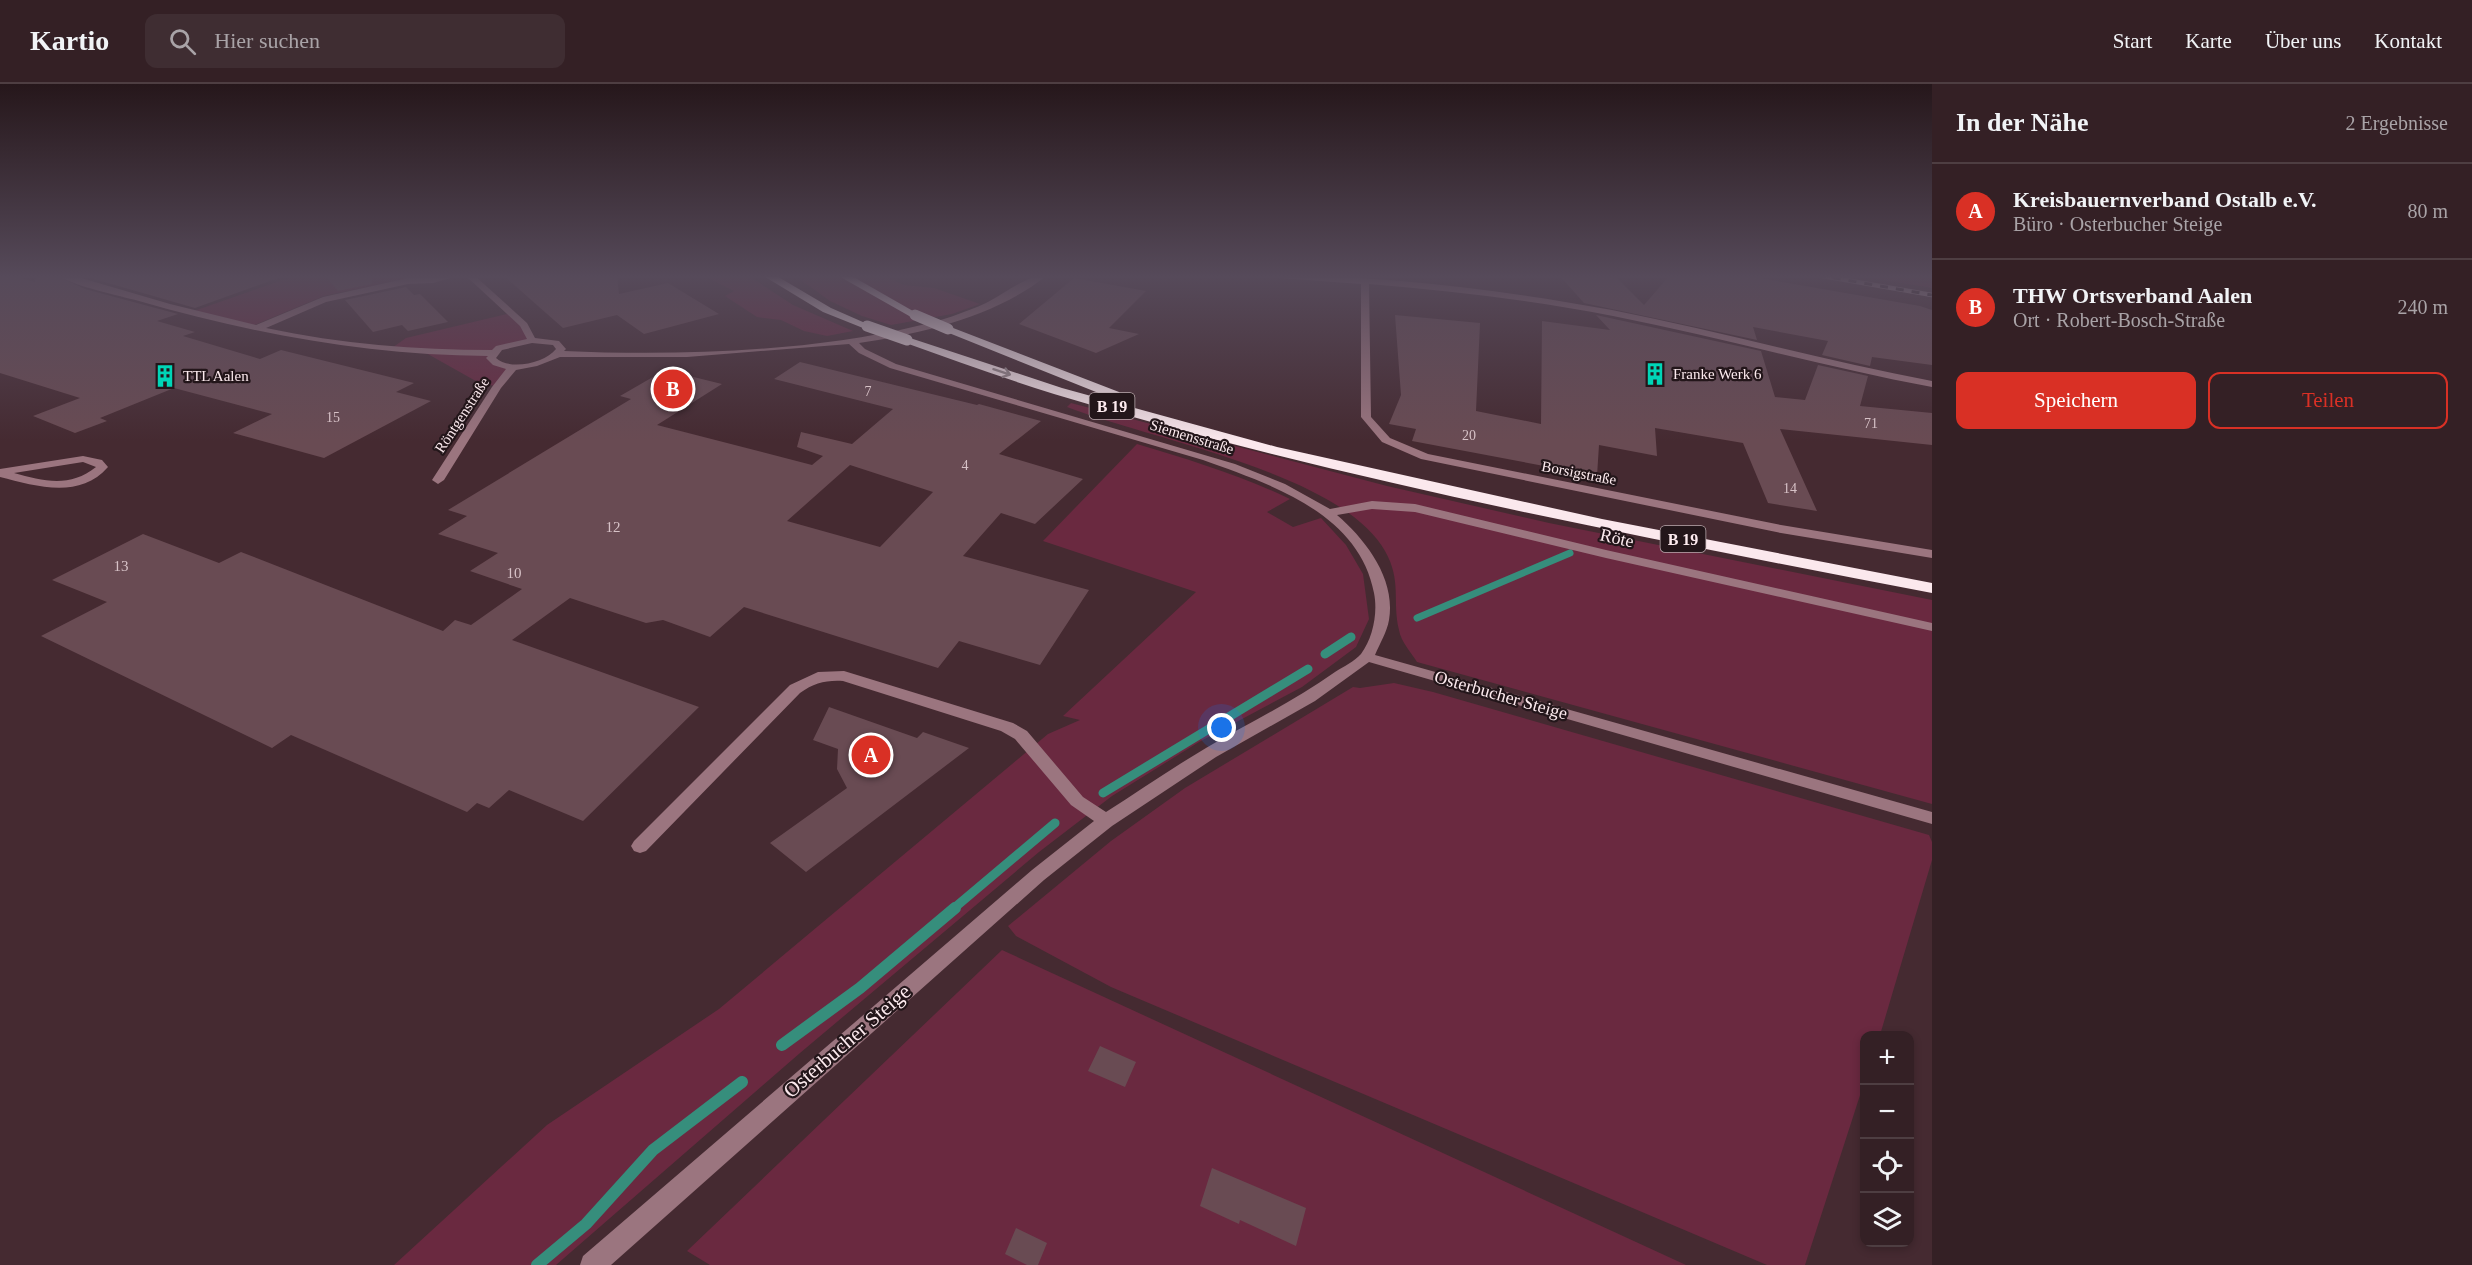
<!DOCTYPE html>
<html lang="de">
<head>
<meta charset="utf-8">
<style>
	:root { --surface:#342025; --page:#3f2d32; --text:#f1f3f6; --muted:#a9a3a7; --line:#4e3e42; --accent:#d93025 }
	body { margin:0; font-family:"Times New Roman",serif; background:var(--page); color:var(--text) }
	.controls { position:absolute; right:18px; bottom:18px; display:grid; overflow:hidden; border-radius:12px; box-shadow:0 3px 9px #0003 }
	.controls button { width:54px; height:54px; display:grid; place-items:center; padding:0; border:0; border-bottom:2px solid var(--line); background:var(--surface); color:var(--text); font:30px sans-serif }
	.you { position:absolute; left:1222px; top:644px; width:21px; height:21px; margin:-15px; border:4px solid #fff; border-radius:50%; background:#1a73e8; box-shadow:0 0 0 9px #1a73e833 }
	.badge { display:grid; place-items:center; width:39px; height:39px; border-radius:50%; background:var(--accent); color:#fff; font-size:20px; font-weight:700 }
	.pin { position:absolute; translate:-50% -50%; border:3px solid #fff; box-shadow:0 2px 6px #0006 }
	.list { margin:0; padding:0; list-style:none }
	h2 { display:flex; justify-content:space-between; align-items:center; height:78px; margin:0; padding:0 24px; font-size:26px }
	h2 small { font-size:20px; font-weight:400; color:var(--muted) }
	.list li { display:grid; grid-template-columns:39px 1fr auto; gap:18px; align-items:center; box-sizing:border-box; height:96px; padding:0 24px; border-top:2px solid var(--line) }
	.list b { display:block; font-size:22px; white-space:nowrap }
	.list p { margin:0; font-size:20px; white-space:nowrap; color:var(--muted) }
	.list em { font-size:20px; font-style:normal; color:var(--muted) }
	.actions { display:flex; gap:12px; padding:18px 24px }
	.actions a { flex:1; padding:14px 0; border:2px solid var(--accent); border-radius:12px; text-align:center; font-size:21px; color:var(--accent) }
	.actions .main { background:var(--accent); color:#fff }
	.icon { flex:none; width:33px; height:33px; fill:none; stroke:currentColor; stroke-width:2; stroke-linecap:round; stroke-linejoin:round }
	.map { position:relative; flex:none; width:1932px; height:1181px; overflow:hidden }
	header { display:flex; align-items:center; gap:36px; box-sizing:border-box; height:84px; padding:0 30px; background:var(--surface); border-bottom:2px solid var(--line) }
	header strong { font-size:28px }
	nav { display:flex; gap:33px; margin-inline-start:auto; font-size:21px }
	.search { width:420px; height:54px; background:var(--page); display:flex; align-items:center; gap:15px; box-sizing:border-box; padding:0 21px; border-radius:12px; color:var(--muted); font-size:22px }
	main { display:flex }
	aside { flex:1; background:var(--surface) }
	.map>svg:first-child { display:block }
	.green { fill:#6a2940 }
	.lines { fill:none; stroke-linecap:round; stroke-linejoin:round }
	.stream-far2 { stroke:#368e7c; stroke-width:7 }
	.stream-far1 { stroke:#368e7c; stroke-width:9 }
	.stream { stroke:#368e7c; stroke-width:12 }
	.building { fill:#694b53; fill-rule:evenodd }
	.minor { fill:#9b757f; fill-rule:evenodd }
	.highway { fill:#fbe8ed; fill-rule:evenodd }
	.rail-casing { stroke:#c1acb1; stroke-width:4.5 }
	.rail { stroke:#23161a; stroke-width:3; stroke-dasharray:8; stroke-linecap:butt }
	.highway-bridge { stroke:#fbe8ed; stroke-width:11 }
	.oneway { stroke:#9a8a8e }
	.labels { text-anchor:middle; stroke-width:4.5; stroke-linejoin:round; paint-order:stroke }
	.far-number-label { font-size:14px; fill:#d7c2c7 }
	.far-poi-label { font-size:15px; fill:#fceaee; stroke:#23161a; text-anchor:start }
	.far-street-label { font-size:15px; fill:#fceaee; stroke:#23161a }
	.number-label { font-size:15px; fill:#d7c2c7 }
	.shield { fill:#23161a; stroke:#bbaaae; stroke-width:1.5 }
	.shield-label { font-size:16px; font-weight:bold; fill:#fceaee }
	.street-label { font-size:18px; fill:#fceaee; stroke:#23161a }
	.near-street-label { font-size:21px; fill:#fceaee; stroke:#23161a }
</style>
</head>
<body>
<header>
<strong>Kartio</strong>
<div class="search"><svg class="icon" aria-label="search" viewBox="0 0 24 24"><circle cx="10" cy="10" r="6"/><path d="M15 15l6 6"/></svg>Hier suchen</div>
<nav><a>Start</a><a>Karte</a><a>Über uns</a><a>Kontakt</a></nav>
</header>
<main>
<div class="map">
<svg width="1932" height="1181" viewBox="0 0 1932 1181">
	<rect width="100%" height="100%" fill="#452a31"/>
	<path class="green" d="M 305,191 L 422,191 L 324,212 L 252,242 L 194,227 L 285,195 Z
		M 702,191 L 747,191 L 793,221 L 853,247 L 827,252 L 804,247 L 781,236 L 757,233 L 725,212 L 734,207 Z
		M 794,191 L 882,191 L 904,201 L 934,204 L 980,220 L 952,230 L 891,241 L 862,232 L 830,217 Z
		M 1853,191 L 1932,191 L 1932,204 Z
		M 511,229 L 532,256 L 508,260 L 491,274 L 513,283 L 497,303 L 474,296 L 426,269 L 389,266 L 406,254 Z
		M 1071,319 L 1387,402 L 1549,439 L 1932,516 L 1932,720 L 1417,578 C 1411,568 1401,558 1399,546 C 1392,517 1402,497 1385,467 C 1341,389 1149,355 1067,323 Z
		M 1137,360 C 1190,376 1240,391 1290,415 L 1267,428 L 1293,443 L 1321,434 L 1346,461 L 1363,490 L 1369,535 L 1356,563 L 1302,603 L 1199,658 L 1112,712 L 1039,768 L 800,969 L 556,1181 L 394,1181 L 547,1041 L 719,925 L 1048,650 L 1080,636 L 1063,632 L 1196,508 L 1043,457 Z
		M 1394,599 L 1433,608 L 1929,751 L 1932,758 L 1932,776 L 1880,951 L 1864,952 L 1864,999 L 1805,1181 L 1767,1181 L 1111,903 L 1016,852 L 1008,842 L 1111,757 L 1185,704 L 1353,603 L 1360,604 Z
		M 1002,866 L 1686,1181 L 710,1181 L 687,1167 Z"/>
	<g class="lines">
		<path class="stream-far2" d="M 1417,534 L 1570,469
			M 1349,555 L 1351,553"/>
		<path class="stream-far1" d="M 1325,570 L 1351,553
			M 1103,709 L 1308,585
			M 953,825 L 1055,739"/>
		<path class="stream" d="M 782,961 L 860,904 L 955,824
			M 537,1181 L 586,1140 L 653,1066 L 742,998"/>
	</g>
	<path class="building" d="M 0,191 L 10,191 L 35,198 L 36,191 L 55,191 L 85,205 L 178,230 L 157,237 L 195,248 L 183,252 L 260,275 L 281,266 L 414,299 L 396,308 L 431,317 L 324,374 L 233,349 L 272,330 L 174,304 L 100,334 L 107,337 L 75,349 L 33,332 L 80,314 L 0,289 Z
		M 80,191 L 278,191 L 278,194 L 195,224 Z
		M 324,191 L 371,191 L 372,200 L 338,207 Z
		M 503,191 L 617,191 L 619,210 L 668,199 L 719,230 L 644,250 L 617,231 L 563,244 Z
		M 1559,191 L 1614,191 L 1644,221 L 1670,191 L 1742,191 L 1920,222 L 1932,226 L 1932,281 L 1872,273 L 1870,282 L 1822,271 L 1828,257 L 1753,243 L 1757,256 L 1584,219 Z
		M 1074,194 L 1146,207 L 1109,244 L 1139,250 L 1096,269 L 1019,240 Z
		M 406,203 L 414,211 L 420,210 L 448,238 L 408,247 L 402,241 L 373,248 L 345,216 Z
		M 1395,231 L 1480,239 L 1476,327 L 1541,340 L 1542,237 L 1610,246 L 1596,231 L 1761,267 L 1775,313 L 1805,316 L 1818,281 L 1868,292 L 1860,322 L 1932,329 L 1932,361 L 1780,345 L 1817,427 L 1768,419 L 1743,359 L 1655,344 L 1657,372 L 1599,361 L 1597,392 L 1412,357 L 1416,345 L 1389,340 L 1401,311 Z
		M 800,278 L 977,321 L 979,320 L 1041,337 L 999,370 L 1083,395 L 1035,440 L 1001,429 L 963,472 L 1089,506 L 1040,581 L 959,557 L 938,584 L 744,523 L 710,553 L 663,536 L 646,539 L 570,514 L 512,556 L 699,623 L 583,737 L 509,706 L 489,724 L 477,719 L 467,728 L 291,651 L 272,664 L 41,552 L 107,518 L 52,496 L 143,450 L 219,479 L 241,468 L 443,547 L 455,536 L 471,541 L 522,505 L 470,487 L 498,469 L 438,450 L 467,432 L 448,426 L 631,315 L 620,312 L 665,286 L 722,300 L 657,341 L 812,381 L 823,372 L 797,363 L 801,348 L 852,360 L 893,325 L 774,295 ZM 850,381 L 933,408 L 880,463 L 787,437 Z
		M 829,623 L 917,654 L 923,648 L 969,664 L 806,788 L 770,759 L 847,704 L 837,685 L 838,665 L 813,656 Z
		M 1100,962 L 1136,978 L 1125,1003 L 1088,987 Z
		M 1212,1084 L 1306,1124 L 1296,1162 L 1240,1136 L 1239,1140 L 1200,1122 Z
		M 1016,1144 L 1047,1159 L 1038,1181 L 1027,1181 L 1005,1170 Z"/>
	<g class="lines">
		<path class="minor" d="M 57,191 L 71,191 L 170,220 L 256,241 L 323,213 L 408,194 L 461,191 L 433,199 L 408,200 L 326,218 L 266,244 C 341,260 416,266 492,266 L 496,262 L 527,255 L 520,242 L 465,191 L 474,191 L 527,239 L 535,254 L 559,257 L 566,265 L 564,267 C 675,272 809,268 917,242 C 940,237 964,229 986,219 C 1005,210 1026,191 1047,191 C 998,232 920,250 859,259 L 865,265 L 896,280 L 1235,380 L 1285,400 L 1330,425 L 1372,417 L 1415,420 L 1606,466 L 1932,539 L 1932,547 L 1606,474 L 1415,428 L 1372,425 L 1337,431 C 1366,456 1396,495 1389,536 C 1387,548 1380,559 1375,571 L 1932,728 L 1932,740 L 1369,578 L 1315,617 L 1216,673 L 1112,742 L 1044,796 L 611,1181 L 580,1181 L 583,1172 L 1032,786 L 1094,737 L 1071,721 L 1015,655 L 1001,647 L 843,597 C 826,596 814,599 800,609 L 646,767 L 640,769 L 634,767 L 631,762 L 634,757 L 790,601 L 818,588 L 844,587 L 1013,639 L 1027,647 L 1083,713 L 1106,728 C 1139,707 1172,684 1206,664 C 1249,639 1294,617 1335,588 C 1343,583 1355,577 1361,570 C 1373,554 1378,529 1374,509 C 1359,429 1270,400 1203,376 L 890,284 L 859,269 L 849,260 L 687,273 L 560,273 L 537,282 L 516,286 L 501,304 L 444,396 L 438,400 L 432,396 L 492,303 L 506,285 L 493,281 L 486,274 L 488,272 C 368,271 254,250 139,217 C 117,211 76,203 57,191 ZM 532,259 L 553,261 L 556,265 C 545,279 510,287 496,274 L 502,266 Z
			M 1264,191 C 1380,191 1498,205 1612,226 C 1719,247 1825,277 1932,297 L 1932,303 C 1825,283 1720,253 1613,232 C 1532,216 1451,207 1369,200 L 1371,333 L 1390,354 L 1428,370 L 1781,441 L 1932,466 L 1932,474 L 1781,449 L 1421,375 L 1382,358 L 1361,333 L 1361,200 L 1268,193 Z
			M 83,372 L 102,376 L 108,383 C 79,416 36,402 0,393 L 0,385 ZM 83,378 L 96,383 C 70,404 43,397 14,389 Z"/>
		<path class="highway" d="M 762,191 L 775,191 L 831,224 L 872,242 L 867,245 L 863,244 L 823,228 Z
			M 837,191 L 850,191 L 920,231 L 915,234 L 911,233 Z
			M 948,242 L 1119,308 L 1121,311 L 1115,315 L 1111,314 L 944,247 L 942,245 Z
			M 907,253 L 1062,304 L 1277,363 L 1602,435 L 1932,499 L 1932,509 C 1637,452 1342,397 1054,310 C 1003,294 953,276 903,258 L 901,256 Z"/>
		<g class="rail-casing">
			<path id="rail" d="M 1817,191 L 1932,211"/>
		</g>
		<use href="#rail" class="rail"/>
		<path class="highway-bridge" d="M 915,231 L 948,245
			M 867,242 L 907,256"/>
	</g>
	<defs><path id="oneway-shaft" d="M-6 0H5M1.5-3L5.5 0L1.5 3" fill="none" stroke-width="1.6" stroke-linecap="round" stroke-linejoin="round" transform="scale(1.5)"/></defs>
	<use class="oneway" href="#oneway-shaft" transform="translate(1002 288) rotate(18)"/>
	<linearGradient id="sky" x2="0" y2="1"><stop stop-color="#26171b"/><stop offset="0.54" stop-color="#564a5a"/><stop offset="1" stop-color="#564a5a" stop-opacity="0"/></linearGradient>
	<rect width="1932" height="357" fill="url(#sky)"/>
	<defs>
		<g id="building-bare" transform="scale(1.8)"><path d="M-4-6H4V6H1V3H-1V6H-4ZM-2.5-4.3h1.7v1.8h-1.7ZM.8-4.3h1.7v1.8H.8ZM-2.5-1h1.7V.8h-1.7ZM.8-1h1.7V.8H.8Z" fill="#00d5b7" stroke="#23161a" stroke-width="2.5" paint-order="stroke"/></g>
	</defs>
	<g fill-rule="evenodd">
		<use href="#building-bare" x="1655" y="290"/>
		<use href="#building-bare" x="165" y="292"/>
	</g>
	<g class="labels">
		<g class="far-number-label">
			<text x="868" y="312">7</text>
			<text x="333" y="338">15</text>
			<text x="1871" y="344">71</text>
			<text x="1469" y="356">20</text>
			<text x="965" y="386">4</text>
			<text x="1790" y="409">14</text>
		</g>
		<g class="far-poi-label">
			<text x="1673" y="295">Franke Werk 6</text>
			<text x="183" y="297">TTL Aalen</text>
		</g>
		<g class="far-street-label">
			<text transform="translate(462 331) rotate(-57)" y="5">Röntgenstraße</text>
			<text transform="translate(1192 353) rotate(17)" y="5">Siemensstraße</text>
			<text transform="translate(1579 389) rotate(11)" y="5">Borsigstraße</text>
		</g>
		<g class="number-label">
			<text x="613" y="448">12</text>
			<text x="121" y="487">13</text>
			<text x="514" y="494">10</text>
		</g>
		<g class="shield">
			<rect x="1089.5" y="309" width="45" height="26" rx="4.5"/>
			<rect x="1660.5" y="442" width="45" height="26" rx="4.5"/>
		</g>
		<g class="shield-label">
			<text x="1112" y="328">B 19</text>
			<text x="1683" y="461">B 19</text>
		</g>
		<g class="street-label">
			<text transform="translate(1617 454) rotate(13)" y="6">Röte</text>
			<text transform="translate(1501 611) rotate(16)" y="6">Osterbucher Steige</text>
		</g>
		<g class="near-street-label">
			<text transform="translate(847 957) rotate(-41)" y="7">Osterbucher Steige</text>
		</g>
	</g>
</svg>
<div class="controls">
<button>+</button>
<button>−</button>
<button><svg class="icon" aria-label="locate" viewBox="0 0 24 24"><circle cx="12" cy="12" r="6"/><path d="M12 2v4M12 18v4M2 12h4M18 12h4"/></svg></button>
<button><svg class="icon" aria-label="layers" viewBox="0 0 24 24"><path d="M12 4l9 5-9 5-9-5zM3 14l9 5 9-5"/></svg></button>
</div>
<div class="you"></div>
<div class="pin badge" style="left:871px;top:671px">A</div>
<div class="pin badge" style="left:673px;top:305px">B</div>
</div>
<aside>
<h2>In der Nähe<small>2 Ergebnisse</small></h2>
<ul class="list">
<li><span class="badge">A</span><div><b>Kreisbauernverband Ostalb e.V.</b><p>Büro · Osterbucher Steige</p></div><em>80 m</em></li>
<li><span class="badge">B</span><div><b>THW Ortsverband Aalen</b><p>Ort · Robert-Bosch-Straße</p></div><em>240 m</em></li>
</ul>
<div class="actions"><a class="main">Speichern</a><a>Teilen</a></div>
</aside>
</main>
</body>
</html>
